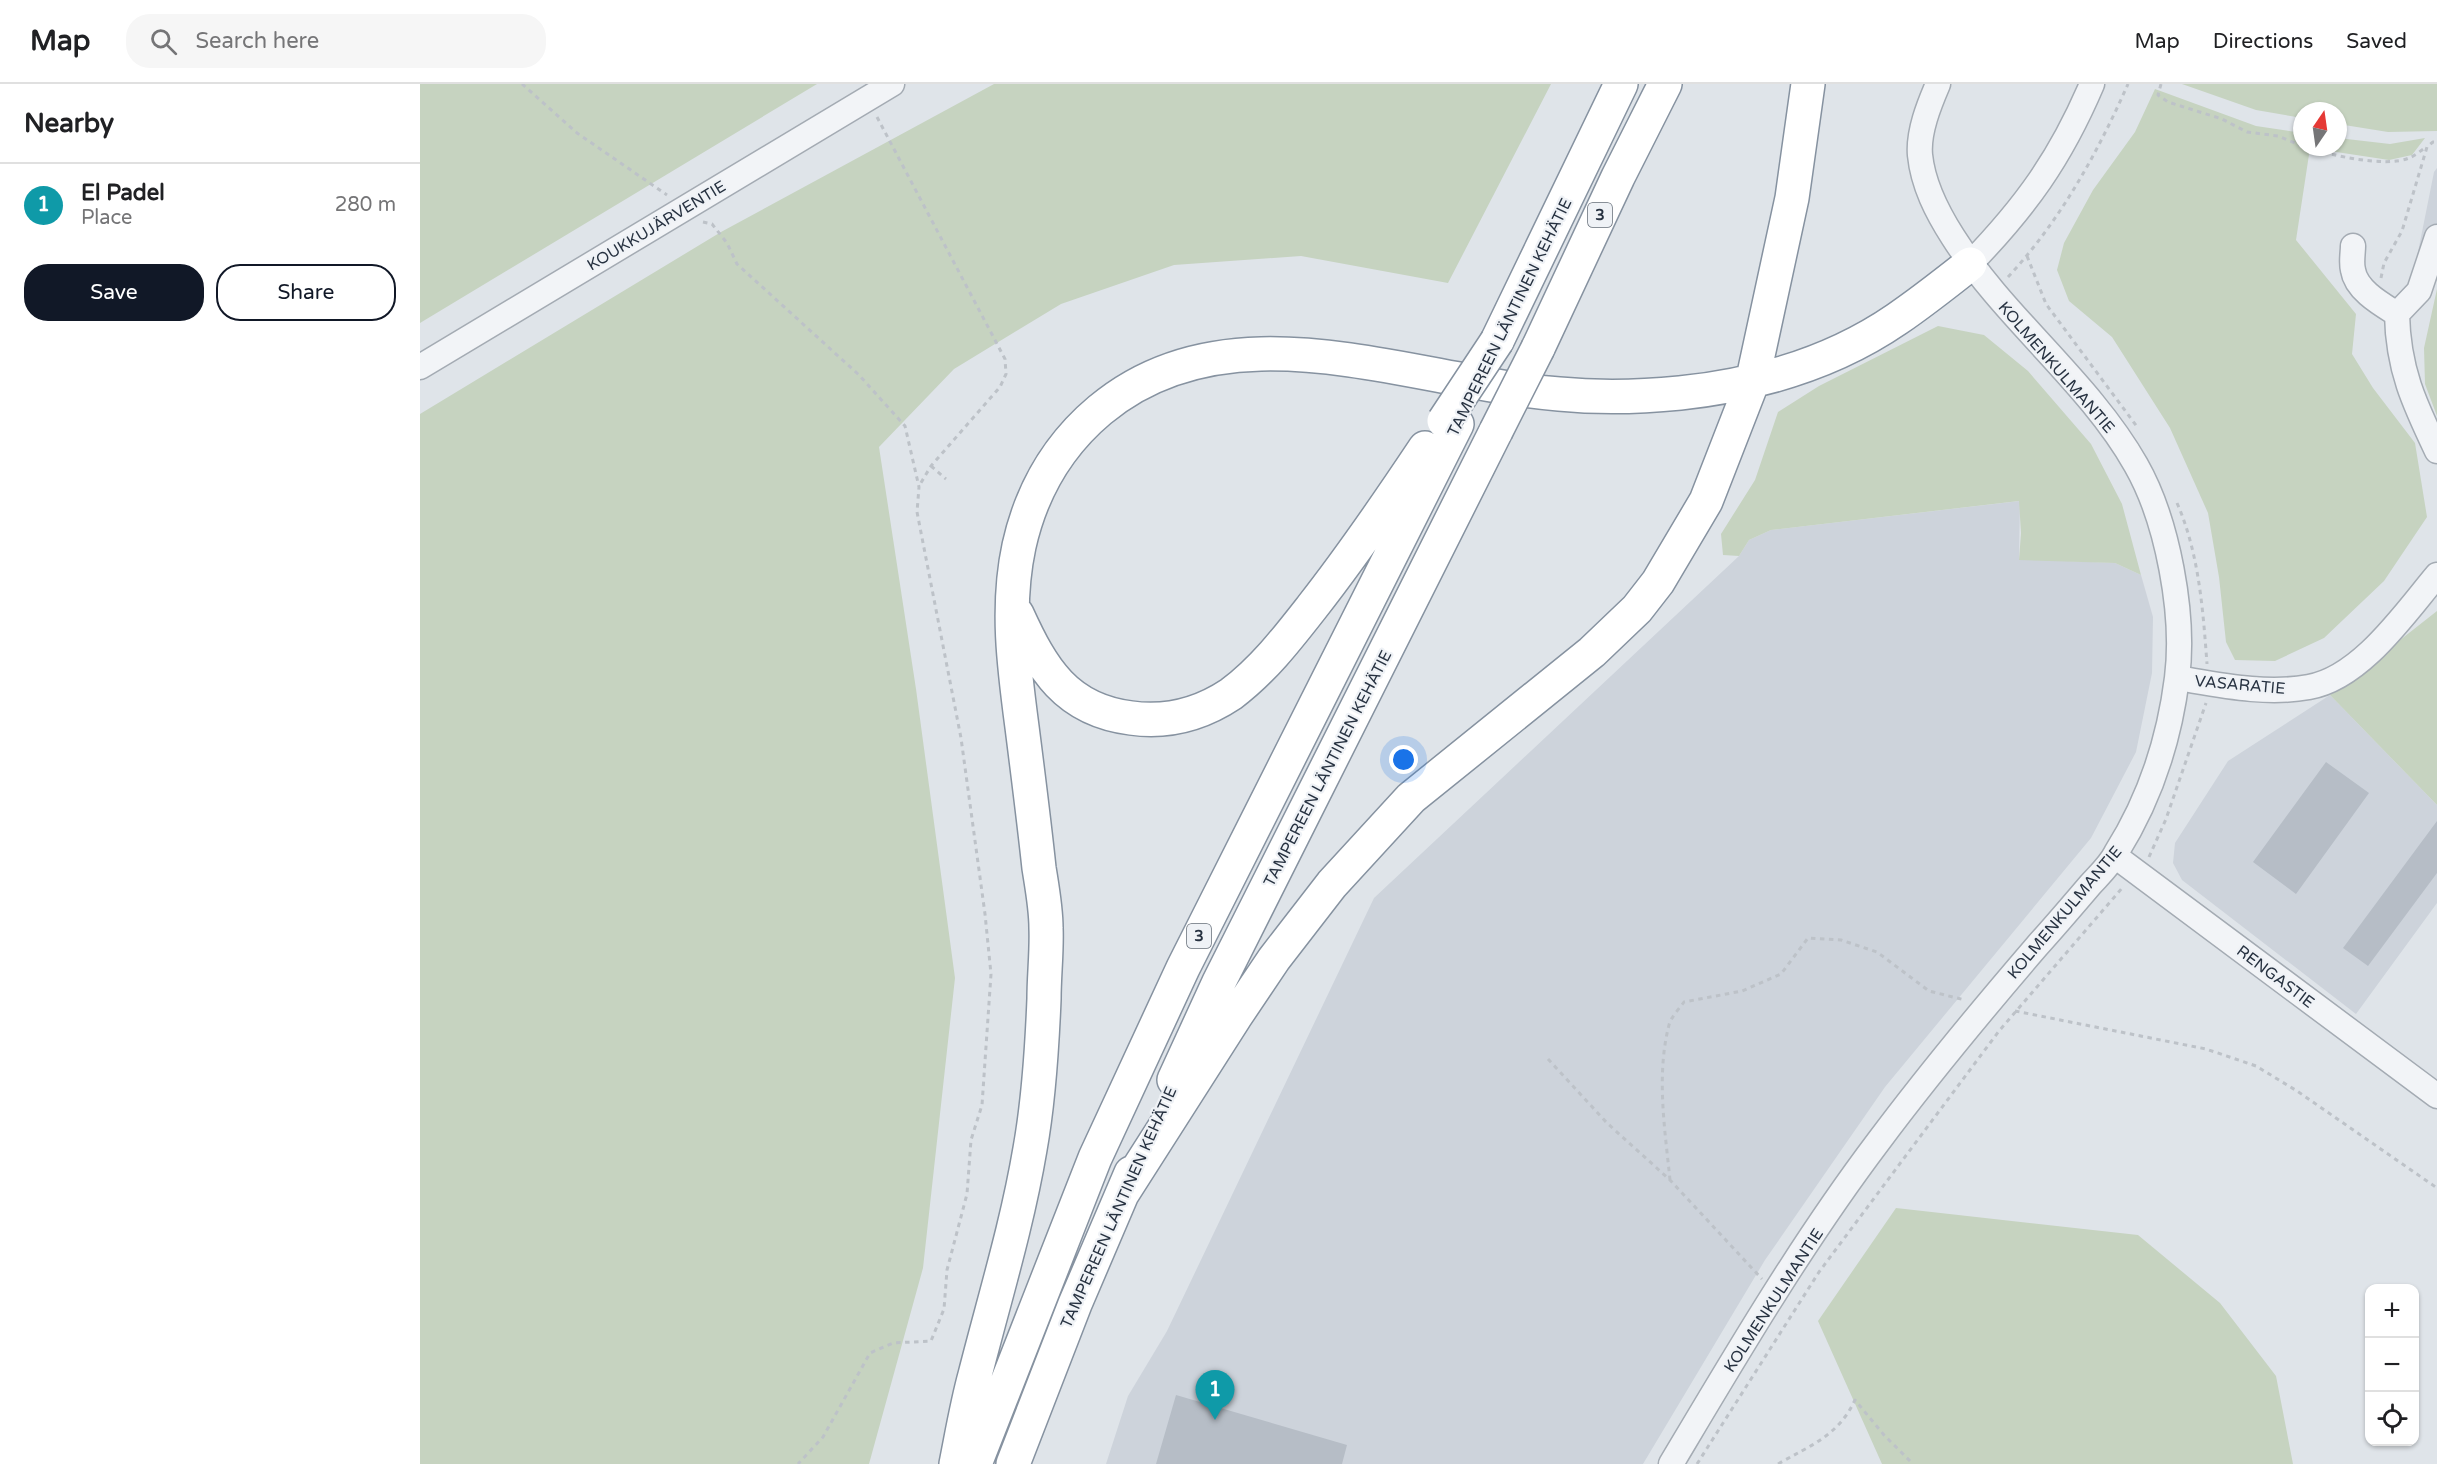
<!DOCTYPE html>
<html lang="en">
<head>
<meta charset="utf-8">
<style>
	:root { --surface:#fff; --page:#f6f6f6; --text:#202124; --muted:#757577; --line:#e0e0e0; --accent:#111827 }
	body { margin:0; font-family:"Varela Round",sans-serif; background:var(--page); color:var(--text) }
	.controls { position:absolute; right:18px; bottom:18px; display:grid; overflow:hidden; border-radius:12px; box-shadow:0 2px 4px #0004 }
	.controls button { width:54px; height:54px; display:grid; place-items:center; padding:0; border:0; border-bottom:2px solid var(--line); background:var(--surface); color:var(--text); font:30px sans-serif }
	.compass { position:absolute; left:1873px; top:18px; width:54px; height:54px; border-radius:50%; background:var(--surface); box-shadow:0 2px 4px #0004; rotate:13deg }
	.you { position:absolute; left:984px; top:676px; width:21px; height:21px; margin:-15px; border:4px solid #fff; border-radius:50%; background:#1a73e8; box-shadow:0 0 0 9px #1a73e833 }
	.badge { display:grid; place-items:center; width:39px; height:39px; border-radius:50%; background:var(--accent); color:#fff; font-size:20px; font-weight:700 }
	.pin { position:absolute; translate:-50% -50px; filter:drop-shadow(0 2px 3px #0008) }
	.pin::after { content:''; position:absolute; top:32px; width:21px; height:18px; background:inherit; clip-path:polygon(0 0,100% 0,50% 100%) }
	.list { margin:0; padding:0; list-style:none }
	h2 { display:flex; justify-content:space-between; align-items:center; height:78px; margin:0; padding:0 24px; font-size:26px }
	h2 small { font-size:20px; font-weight:400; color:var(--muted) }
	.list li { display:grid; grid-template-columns:39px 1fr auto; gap:18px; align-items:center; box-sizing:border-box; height:84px; padding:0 24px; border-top:2px solid var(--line) }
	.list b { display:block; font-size:22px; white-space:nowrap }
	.list p { margin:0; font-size:20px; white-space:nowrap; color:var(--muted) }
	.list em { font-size:20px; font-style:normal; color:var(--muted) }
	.actions { display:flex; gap:12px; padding:18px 24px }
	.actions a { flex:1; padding:14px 0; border:2px solid var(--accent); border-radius:24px; text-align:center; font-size:21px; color:var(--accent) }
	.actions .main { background:var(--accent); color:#fff }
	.icon { flex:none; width:33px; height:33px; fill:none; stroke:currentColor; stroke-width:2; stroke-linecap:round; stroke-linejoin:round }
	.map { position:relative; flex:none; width:2017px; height:1380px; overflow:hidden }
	header { display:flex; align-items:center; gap:36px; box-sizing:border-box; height:84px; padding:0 30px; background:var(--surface); border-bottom:2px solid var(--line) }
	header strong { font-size:28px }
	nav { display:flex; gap:33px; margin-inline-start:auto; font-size:21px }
	.search { width:420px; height:54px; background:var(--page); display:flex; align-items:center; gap:15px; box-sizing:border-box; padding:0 21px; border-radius:24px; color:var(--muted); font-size:22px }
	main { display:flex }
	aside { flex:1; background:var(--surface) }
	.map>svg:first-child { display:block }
	.built { fill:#cdd3db }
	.green { fill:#c6d3c0 }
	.building { fill:#b6bdc6 }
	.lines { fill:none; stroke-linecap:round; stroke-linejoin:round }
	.minor-casing { stroke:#a4abb3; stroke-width:27 }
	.highway-casing { stroke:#8692a0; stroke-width:36 }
	.path { stroke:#bdc2c8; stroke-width:3; stroke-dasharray:4.5 4.5; stroke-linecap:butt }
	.minor { stroke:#f2f4f7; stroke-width:24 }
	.highway { stroke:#fff; stroke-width:33 }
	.highway-bridge-casing { stroke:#8692a0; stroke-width:36; stroke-linecap:butt }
	.highway-bridge { stroke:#fff; stroke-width:33 }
	.labels { text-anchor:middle; stroke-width:4.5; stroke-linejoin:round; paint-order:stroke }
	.shield { fill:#eff2f6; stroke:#636c77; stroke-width:1.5 }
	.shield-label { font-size:15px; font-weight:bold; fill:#273241 }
	.street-label { font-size:16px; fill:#273241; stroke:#eff2f6 }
</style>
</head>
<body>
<header>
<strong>Map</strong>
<div class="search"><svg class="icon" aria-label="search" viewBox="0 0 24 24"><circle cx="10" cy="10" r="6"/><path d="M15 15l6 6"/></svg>Search here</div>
<nav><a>Map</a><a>Directions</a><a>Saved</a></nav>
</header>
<main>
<aside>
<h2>Nearby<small></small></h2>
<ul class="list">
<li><span class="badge" style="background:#0f9aa8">1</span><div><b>El Padel</b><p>Place</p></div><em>280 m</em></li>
</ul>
<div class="actions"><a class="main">Save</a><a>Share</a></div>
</aside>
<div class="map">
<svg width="2017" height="1380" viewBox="0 0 2017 1380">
	<rect width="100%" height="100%" fill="#dfe4e9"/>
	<path class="built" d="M 2017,84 L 2017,197 L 1993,193 L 2014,88 Z
		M 1600,417 L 1599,475 L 1695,479 L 1721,491 L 1733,533 L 1732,589 L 1716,668 L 1671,754 L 1465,1003 L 1345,1176 L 1223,1380 L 686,1380 L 708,1312 L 747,1247 L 954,814 L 1319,472 L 1329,456 L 1351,446 Z
		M 1910,611 L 2017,721 L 2017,819 L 1936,930 L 1762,796 L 1753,779 L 1755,759 L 1808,677 Z"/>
	<path class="green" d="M 0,0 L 397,0 L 0,239 Z
		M 574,0 L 1131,0 L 1028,199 L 881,172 L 754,181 L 641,220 L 534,285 L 459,363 L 496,605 L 535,894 L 503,1184 L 449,1380 L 0,1380 L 0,330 L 301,148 Z
		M 1762,0 L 2017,0 L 2017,47 L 1968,48 L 1918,40 L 1918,27 L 1882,27 L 1882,34 L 1836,26 Z
		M 1735,5 L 1836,42 L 1882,49 L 1882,63 L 1918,63 L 1918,54 L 1970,60 L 2005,54 L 1992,71 L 1969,76 L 1890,64 L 1876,156 L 1936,230 L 1932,270 L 1953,304 L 1995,359 L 2007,433 L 1964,497 L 1904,554 L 1855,577 L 1815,576 L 1806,558 L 1799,493 L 1788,429 L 1750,344 L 1692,253 L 1649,217 L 1637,186 L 1644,159 L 1673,106 L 1715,48 Z
		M 2017,205 L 2017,332 L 2005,300 L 2004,264 Z
		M 1518,242 L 1564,251 L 1608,287 L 1671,360 L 1702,420 L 1721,491 L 1695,479 L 1599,476 L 1601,449 L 1599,417 L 1351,446 L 1329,456 L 1319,472 L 1303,471 L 1301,450 L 1335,396 L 1358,328 L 1399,302 Z
		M 2017,527 L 2017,721 L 1910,611 Z
		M 1476,1124 L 1718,1151 L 1800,1219 L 1856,1292 L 1873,1380 L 1462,1380 L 1398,1237 Z"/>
	<path class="building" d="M 1906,678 L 1949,709 L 1876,810 L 1833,778 Z
		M 2017,737 L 2017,789 L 1948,882 L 1923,864 Z
		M 756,1311 L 927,1361 L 922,1380 L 736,1380 Z"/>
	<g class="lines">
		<g class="minor-casing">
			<path id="minor" d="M 1933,162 C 1933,169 1931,178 1933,186 C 1936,206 1961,220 1977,230
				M 1550,180 C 1606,122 1640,75 1672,0
				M 1977,230 C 1978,285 1994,319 2017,367
				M 1977,230 L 1999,207 L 2017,153
				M 0,283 L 472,0
				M 1757,594 C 1800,601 1846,611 1889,603 C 1941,594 1985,529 2017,491
				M 1695,772 L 2017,1012
				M 1251,1380 C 1316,1271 1381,1160 1458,1058 C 1508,991 1562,926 1617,862 C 1635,842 1653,821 1670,801 C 1679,791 1690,781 1696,769 C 1730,715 1749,658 1757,594 C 1765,531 1748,437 1716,381 C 1669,298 1585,235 1533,153 C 1517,128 1503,101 1500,71 C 1498,48 1509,21 1518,0"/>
		</g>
		<g class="highway-casing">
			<path id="highway" d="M 1077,257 L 1201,0
				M 1118,264 L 1198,93 L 1245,0
				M 597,530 C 622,585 646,626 711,634 C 747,639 781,630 811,610 C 843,586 867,555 892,523 C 932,472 969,418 1005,364
				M 754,996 L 799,898 L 1076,347
				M 702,1110 L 815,933 L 854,875 L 912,800 L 991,714 L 1172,568 L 1217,525 L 1238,498 L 1286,417 L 1332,299 L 1372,114 L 1388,0
				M 536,1380 C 542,1350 547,1320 555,1291 C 574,1216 597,1142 610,1065 C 619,1015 622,965 624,915 C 624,891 627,867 626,844 C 626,824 622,803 619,784 C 614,737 608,690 602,643 C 594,583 586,522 599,462 C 611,408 637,362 680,326 C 810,217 990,298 1139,310 C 1179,314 1220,313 1260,309 C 1336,301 1413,279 1477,235 C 1502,218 1526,199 1550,180
				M 555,1380 L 675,1074 L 763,884 L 1037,340
				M 593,1380 L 655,1220 L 711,1089"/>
		</g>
		<path class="path" d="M 102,0 L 157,49 L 247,111
			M 1741,0 L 1738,11 L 1748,18 L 1802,35 L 1827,48 L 1858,52 L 1882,62
			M 457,33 L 585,275 L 586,290 L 580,303 L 511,382 L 499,402
			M 1886,63 C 1909,71 1966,84 1989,74 C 1995,72 2000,67 2005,64
			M 283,138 L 292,140 L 307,159 L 317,180 L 439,291 L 485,342 L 499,403 L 497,428 L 541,654 L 565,830 L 571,890 L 562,1021 L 551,1056 L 547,1110 L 527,1186 L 524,1225 L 511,1257 L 473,1259 L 450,1269 L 403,1353 L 378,1380
			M 1607,172 L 1626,220 L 1718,344
			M 1588,193 C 1640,137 1677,70 1708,0
			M 1961,194 L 1964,179 L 1982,147 L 2007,63 L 2013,58 L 2017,58
			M 511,382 L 526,395
			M 1757,419 C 1779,469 1783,526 1787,580
			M 1729,773 L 1746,735 L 1786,619
			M 1595,927 L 1786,965 L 1836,982 L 1877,1007 L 2017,1104
			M 1128,975 L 1187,1039 L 1250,1096 L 1342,1195
			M 1250,1096 C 1245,1046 1236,991 1249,941 C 1251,933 1259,925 1264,918 L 1322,907 L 1361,890 L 1388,854 L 1421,856 L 1457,868 L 1509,907 L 1545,916
			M 1277,1380 L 1399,1188 L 1579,947 L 1703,803
			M 1358,1380 C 1391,1361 1418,1352 1435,1316 L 1464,1351 L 1493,1380"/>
		<use href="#minor" class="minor"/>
		<use href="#highway" class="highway"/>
		<g class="highway-bridge-casing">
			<path id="highway-bridge" d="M 1024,337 L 1077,257
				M 1076,347 L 1118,264"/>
		</g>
		<use href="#highway-bridge" class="highway-bridge"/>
	</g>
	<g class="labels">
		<g class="shield">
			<rect x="1168" y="119" width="24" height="24" rx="4.5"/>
			<rect x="767" y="840" width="24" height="24" rx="4.5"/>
		</g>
		<g class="shield-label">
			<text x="1180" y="136">3</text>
			<text x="779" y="857">3</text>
		</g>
		<g class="street-label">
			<text transform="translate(236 141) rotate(-31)" y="6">KOUKKUJÄRVENTIE</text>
			<text transform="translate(1089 233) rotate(-64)" y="6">TAMPEREEN LÄNTINEN KEHÄTIE</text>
			<text transform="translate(1637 283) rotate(49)" y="6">KOLMENKULMANTIE</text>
			<text transform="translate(1820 600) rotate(5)" y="6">VASARATIE</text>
			<text transform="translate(907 684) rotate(-63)" y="6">TAMPEREEN LÄNTINEN KEHÄTIE</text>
			<text transform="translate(1644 828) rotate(-50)" y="6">KOLMENKULMANTIE</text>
			<text transform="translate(1856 892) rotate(37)" y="6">RENGASTIE</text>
			<text transform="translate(698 1123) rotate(-66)" y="6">TAMPEREEN LÄNTINEN KEHÄTIE</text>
			<text transform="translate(1353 1216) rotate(-57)" y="6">KOLMENKULMANTIE</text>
		</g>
	</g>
</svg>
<div class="controls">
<button>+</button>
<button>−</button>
<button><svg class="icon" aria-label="locate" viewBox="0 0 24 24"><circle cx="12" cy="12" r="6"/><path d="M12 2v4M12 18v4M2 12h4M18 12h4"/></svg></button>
</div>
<svg class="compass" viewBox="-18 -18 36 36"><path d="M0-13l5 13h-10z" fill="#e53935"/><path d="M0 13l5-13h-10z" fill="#757577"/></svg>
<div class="you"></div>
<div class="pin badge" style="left:795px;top:1336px;background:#0f9aa8">1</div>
</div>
</main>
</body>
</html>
